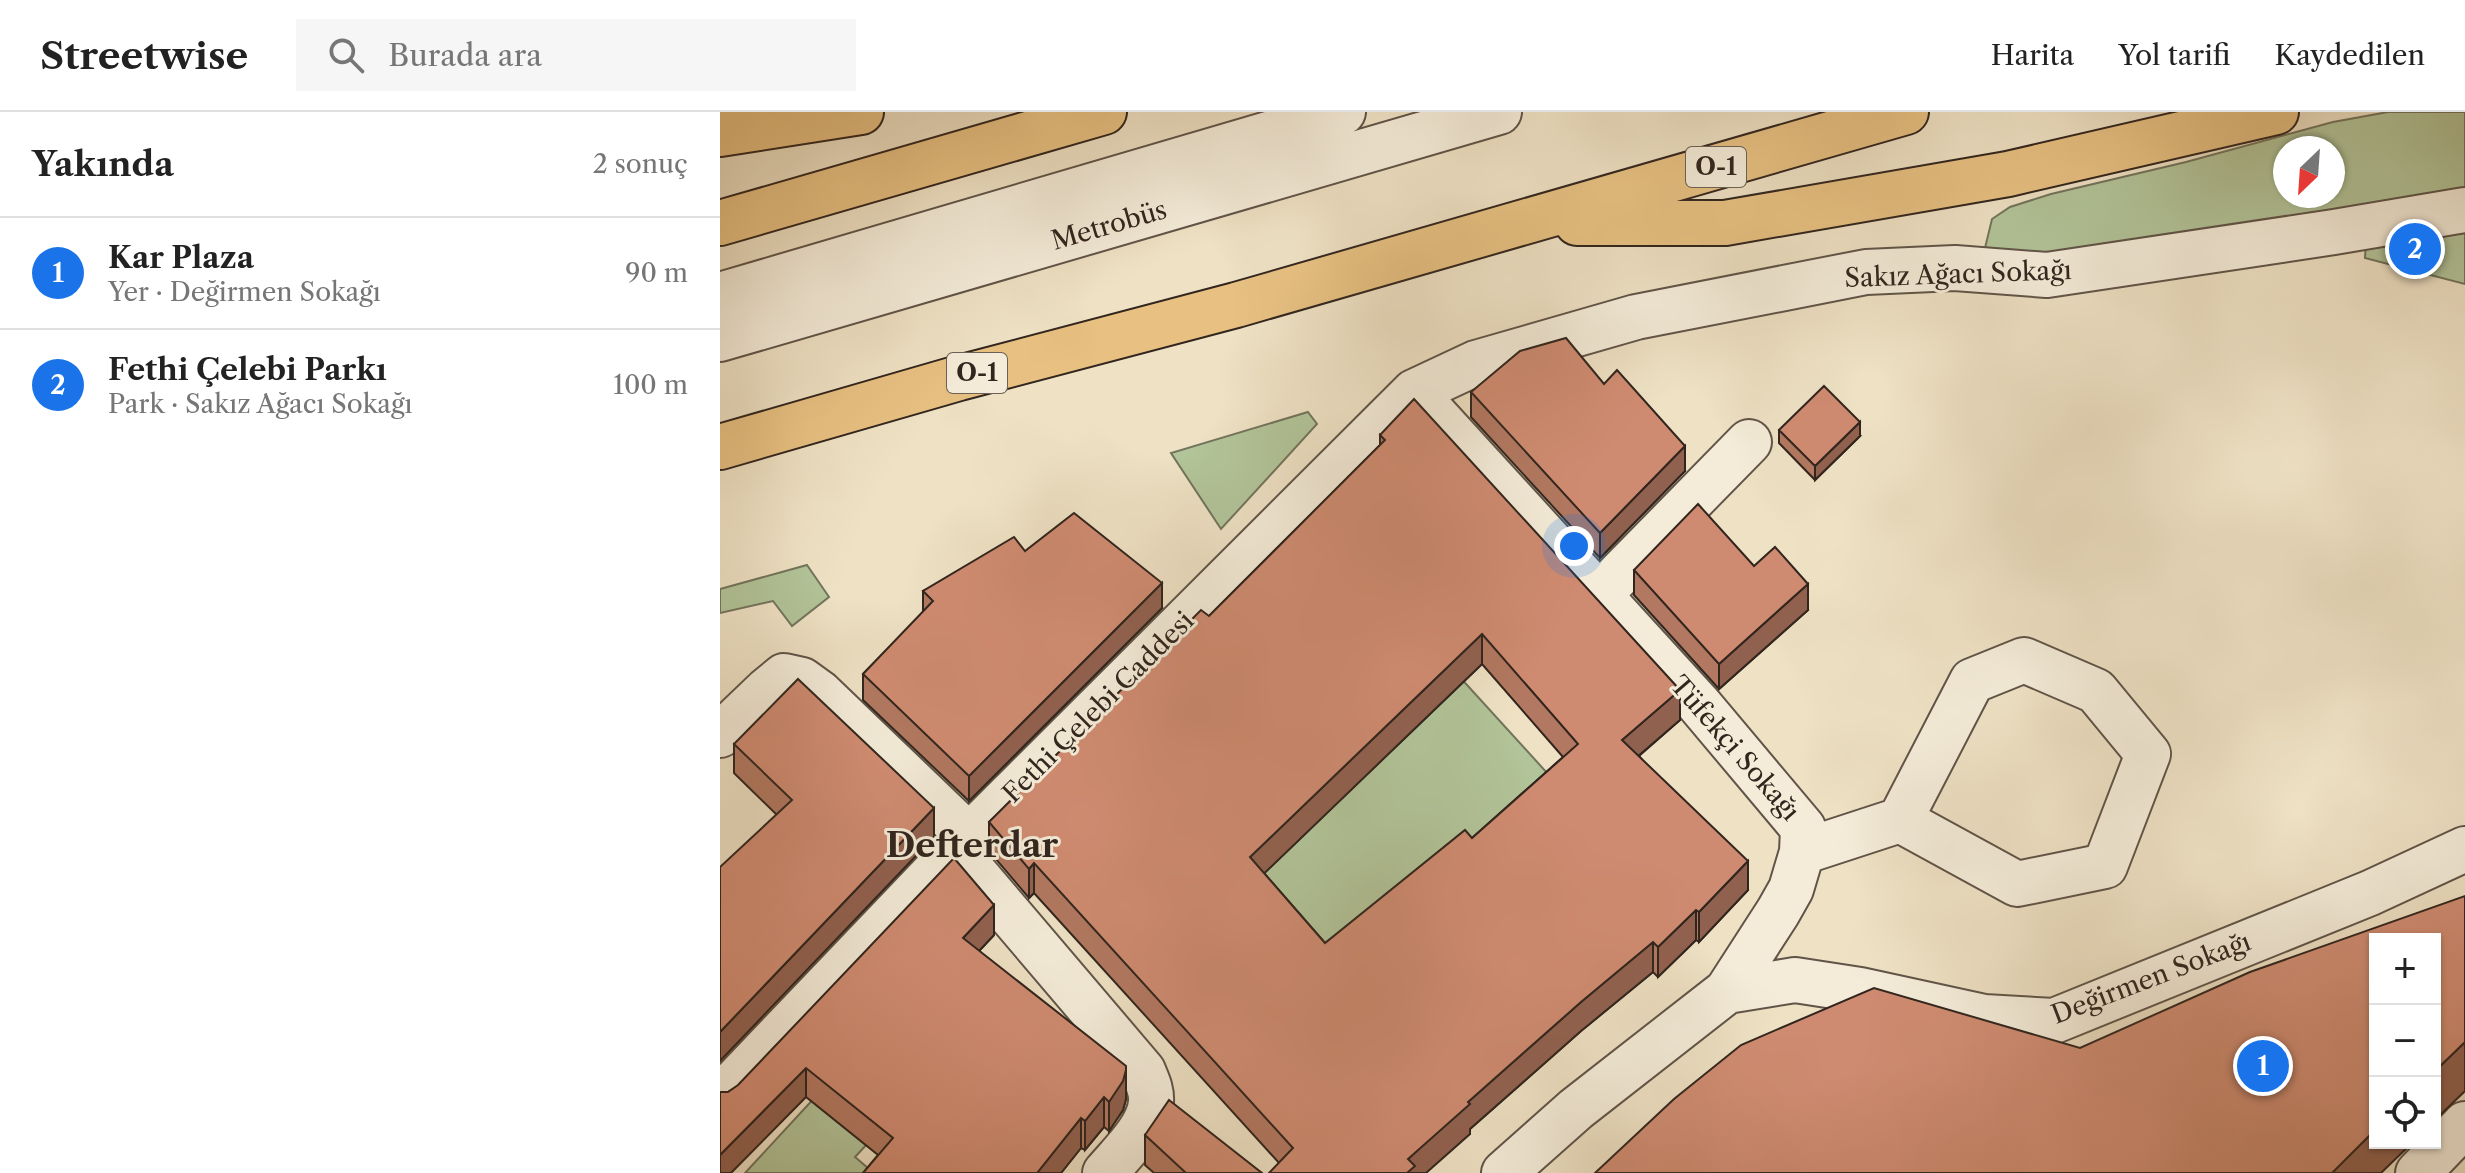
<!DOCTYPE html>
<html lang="tr">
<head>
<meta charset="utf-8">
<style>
	:root { --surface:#fff; --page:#f6f6f6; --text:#222; --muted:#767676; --line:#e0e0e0; --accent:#1a73e8 }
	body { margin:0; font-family:"Libre Caslon Text",serif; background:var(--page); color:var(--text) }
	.controls { position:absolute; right:24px; bottom:24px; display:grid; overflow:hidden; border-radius:0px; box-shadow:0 2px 6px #0004 }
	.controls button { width:72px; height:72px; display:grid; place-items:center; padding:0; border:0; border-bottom:2px solid var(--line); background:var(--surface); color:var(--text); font:40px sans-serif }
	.compass { position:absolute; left:1553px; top:24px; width:72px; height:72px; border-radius:50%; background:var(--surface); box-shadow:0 2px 6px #0004; rotate:205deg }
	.you { position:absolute; left:854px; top:434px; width:28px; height:28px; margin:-20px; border:6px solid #fff; border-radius:50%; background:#1a73e8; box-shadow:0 0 0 12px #1a73e833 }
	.badge { display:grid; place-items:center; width:52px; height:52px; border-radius:50%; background:var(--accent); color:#fff; font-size:26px; font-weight:700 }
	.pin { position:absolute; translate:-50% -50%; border:4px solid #fff; box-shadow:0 2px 8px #0006 }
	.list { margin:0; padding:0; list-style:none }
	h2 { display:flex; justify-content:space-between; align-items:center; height:104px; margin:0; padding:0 32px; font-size:34px }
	h2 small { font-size:26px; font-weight:400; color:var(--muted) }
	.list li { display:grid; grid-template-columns:52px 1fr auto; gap:24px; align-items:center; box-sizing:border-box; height:112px; padding:0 32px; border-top:2px solid var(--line) }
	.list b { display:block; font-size:30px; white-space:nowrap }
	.list p { margin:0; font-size:26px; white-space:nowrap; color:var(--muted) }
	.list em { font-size:26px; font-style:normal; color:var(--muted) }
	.icon { flex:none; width:44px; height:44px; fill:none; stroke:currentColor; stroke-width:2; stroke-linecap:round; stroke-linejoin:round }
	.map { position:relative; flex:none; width:1745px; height:1061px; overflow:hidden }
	header { display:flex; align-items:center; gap:48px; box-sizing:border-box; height:112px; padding:0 40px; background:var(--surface); border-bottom:2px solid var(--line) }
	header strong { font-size:38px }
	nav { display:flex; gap:44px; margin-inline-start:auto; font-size:28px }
	.search { width:560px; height:72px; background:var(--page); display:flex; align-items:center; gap:20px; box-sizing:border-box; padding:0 28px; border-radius:0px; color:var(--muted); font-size:30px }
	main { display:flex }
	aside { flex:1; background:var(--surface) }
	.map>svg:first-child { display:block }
	.green { fill:#b2c499; stroke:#72745c; stroke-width:2; fill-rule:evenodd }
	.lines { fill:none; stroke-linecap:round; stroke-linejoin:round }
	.minor-casing { stroke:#605448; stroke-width:48 }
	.highway-casing { stroke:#31251e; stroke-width:48 }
	.minor { stroke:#f4ecd9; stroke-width:44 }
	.highway { stroke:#e7c082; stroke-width:44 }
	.wall { fill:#b27861; stroke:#31251e; stroke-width:2; fill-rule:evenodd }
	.shaded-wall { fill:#91614f; stroke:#31251e; stroke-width:2 }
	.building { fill:#cf8b71; stroke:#31251e; stroke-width:2; fill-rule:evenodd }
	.labels { text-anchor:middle; stroke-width:6; stroke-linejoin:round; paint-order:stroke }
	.shield { fill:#f4ecd9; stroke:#6c6156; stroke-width:2 }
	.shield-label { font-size:24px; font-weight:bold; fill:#31251e }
	.street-label { font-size:26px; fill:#31251e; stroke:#f4ecd9 }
	.district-label { font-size:34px; font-weight:bold; fill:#31251e; stroke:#f4ecd9 }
</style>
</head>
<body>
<header>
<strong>Streetwise</strong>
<div class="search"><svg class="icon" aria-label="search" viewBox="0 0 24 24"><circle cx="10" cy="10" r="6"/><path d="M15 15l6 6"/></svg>Burada ara</div>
<nav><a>Harita</a><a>Yol tarifi</a><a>Kaydedilen</a></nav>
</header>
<main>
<aside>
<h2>Yakında<small>2 sonuç</small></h2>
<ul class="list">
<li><span class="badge">1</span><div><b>Kar Plaza</b><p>Yer · Değirmen Sokağı</p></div><em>90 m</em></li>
<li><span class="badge">2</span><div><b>Fethi Çelebi Parkı</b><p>Park · Sakız Ağacı Sokağı</p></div><em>100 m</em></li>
</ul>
</aside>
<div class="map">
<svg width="1745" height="1061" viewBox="0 0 1745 1061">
	<rect width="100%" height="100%" fill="#eee1c4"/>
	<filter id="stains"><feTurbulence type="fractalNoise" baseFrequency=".0025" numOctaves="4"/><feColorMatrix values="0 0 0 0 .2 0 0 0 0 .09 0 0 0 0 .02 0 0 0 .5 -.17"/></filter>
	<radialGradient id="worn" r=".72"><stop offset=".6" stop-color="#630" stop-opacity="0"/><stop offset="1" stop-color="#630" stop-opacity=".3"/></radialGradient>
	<path class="green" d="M 1668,0 L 1745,0 L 1745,82 L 1575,103 L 1325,153 L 1265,136 L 1272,107 L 1290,95 L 1331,82 L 1466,50 L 1613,10 ZM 1565,36 L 1613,36 L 1613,84 L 1565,84 Z
		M 1745,107 L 1745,172 L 1645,146 L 1646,128 Z
		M 588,300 L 597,312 L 501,417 L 451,341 Z
		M 87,453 L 109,485 L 72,514 L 53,489 L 0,501 L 0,477 Z
		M 737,562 L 859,696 L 600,846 L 511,793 Z
		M 110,969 L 162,1016 L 135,1045 L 149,1057 L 146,1061 L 25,1061 Z"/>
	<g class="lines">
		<g class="minor-casing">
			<path id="minor" d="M 0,183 L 623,0
				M 0,227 L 779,0
				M 694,280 L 978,591 L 1083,716 L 1082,740 L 1071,777 L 1058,800 L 1007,879 L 856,997 L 784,1061
				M 879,483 L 1029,330
				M 0,623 L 47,578 L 64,564 L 82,568 L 100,581 L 249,724
				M 235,738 L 423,959 C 427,969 432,978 431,990 C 429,1016 401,1042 385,1061
				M 1082,740 L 1180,708 L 1252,569 L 1304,548 L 1376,579 L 1428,642 L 1385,754 L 1297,772 L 1180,708
				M 1007,879 L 1075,868 L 1140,878 L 1264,905 L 1334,909 L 1650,781 L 1745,737
				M 0,985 L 249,724 L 694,280 L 756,251 L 916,205 L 1146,160 L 1235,156 L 1327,163 L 1614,120 L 1745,98
				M 1698,1061 L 1745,1012"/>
		</g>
		<g class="highway-casing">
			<path id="highway" d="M 0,22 L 141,0
				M 0,111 L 384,0
				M 857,111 L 1005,111 L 1288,62 L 1556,0
				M 0,335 L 239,266 L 516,193 L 1186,0"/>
		</g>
		<use href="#minor" class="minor"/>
		<use href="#highway" class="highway"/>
	</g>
	<path class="wall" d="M 884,272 L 965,359 L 880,446 L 751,305 L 751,280 Z
		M 1059,318 L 1140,324 L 1095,368 L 1059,331 Z
		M 660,323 L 960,608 L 919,644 L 1028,778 L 979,830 L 976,828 L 938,865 L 933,860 L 861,919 L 750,1017 L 750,1022 L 559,1051 L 314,781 L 309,786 L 269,739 L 269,710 L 489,504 L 660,333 ZM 762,552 L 843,645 L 752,726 L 605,831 L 544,761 Z
		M 305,439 L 442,496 L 249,689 L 143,588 L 143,562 L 203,501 L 203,479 Z
		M 1034,454 L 1088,498 L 999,577 L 914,483 L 914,458 Z
		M 14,632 L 214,725 L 56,702 L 14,661 Z
		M 274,823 L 259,839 L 406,987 L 403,998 L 389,1019 L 384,1015 L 365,1038 L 361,1036 L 341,1061 L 143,1061 L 158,1043 L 86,985 L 8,980 Z
		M 425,1023 L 542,1061 L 434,1061 L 425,1053 Z"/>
	<path class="shaded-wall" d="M 1140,310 L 1140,324 L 1095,368 L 1095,354 Z
		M 965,334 L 965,359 L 880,446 L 880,421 Z
		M 442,471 L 442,496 L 249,689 L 249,664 Z
		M 1088,472 L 1088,498 L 999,577 L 999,552 Z
		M 762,522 L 762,552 L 530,775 L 530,745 Z
		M 960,578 L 960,608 L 902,658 L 902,628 Z
		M 214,696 L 214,725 L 0,949 L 0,920 Z
		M 1028,749 L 1028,778 L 979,830 L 979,800 Z
		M 314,751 L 314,781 L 309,786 L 309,757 Z
		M 274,793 L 274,823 L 243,856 L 243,826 Z
		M 976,798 L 976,828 L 938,865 L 938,835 Z
		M 933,830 L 933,860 L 861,919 L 750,1017 L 750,1022 L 706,1061 L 687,1061 L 688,1047 L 748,990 L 861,890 Z
		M 1745,930 L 1745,979 L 1715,1008 L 1715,959 Z
		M 86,956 L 86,985 L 11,1061 L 0,1061 L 0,1043 Z
		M 406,958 L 406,987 L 403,998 L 389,1019 L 389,990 Z
		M 384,985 L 384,1015 L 365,1038 L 365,1009 Z
		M 361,1006 L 361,1036 L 341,1061 L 317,1061 Z
		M 1655,1018 L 1655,1031 L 1692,1031 L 1661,1061 L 1612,1061 Z"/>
	<path class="building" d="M 846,226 L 884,272 L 897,258 L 965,334 L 880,421 L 751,280 L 800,239 Z
		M 1104,274 L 1140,310 L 1095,354 L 1059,318 Z
		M 694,287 L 960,578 L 902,628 L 1028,749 L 979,800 L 976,798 L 938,835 L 933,830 L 861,890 L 748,990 L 750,992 L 688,1047 L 695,1054 L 687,1061 L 549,1061 L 573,1036 L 314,751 L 309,757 L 269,710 L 481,498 L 489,504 L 665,328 L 660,323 ZM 762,522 L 858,632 L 752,726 L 745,718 L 605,831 L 530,745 Z
		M 978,392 L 1034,454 L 1055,435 L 1088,472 L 999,552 L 914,458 Z
		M 354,401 L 442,471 L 249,664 L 143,562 L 213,489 L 203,479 L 294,425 L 305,439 Z
		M 78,567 L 214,696 L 0,920 L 0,755 L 72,688 L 14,632 Z
		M 234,746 L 274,793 L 243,826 L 406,954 L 406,958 L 403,969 L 389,990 L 384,985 L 365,1009 L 361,1006 L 317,1061 L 143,1061 L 173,1026 L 86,956 L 0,1043 L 0,980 L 8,980 L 18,973 Z
		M 1745,784 L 1745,930 L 1715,959 L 1715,827 L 1655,827 L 1655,1018 L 1612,1061 L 875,1061 L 954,987 L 1021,933 L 1154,876 L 1360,936 L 1530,860 Z
		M 449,988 L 542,1061 L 466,1061 L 425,1023 Z"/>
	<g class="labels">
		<g class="shield">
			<rect x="966" y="35" width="60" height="40" rx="6"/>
			<rect x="227" y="241" width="60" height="40" rx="6"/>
		</g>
		<g class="shield-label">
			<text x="996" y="63">O-1</text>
			<text x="257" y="269">O-1</text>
		</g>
		<g class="street-label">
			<text transform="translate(389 113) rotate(-16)" y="9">Metrobüs</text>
			<text transform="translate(1238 162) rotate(-2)" y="9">Sakız Ağacı Sokağı</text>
			<text transform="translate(378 595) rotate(-45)" y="9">Fethi Çelebi Caddesi</text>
			<text transform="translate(1015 636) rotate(49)" y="9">Tüfekçi Sokağı</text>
			<text transform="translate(1431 866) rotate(-21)" y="9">Değirmen Sokağı</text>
		</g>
		<g class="district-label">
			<text x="252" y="745">Defterdar</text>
		</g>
	</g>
	<rect width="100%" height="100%" filter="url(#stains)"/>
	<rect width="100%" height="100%" fill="url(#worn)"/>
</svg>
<div class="controls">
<button>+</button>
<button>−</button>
<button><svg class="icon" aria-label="locate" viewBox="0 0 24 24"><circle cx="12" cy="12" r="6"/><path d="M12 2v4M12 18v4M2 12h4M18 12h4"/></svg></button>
</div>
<svg class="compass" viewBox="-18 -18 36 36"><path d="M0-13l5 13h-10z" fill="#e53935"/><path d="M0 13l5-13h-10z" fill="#767676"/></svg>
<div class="you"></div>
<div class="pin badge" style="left:1543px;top:954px">1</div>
<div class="pin badge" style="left:1695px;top:137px">2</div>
</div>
</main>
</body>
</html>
